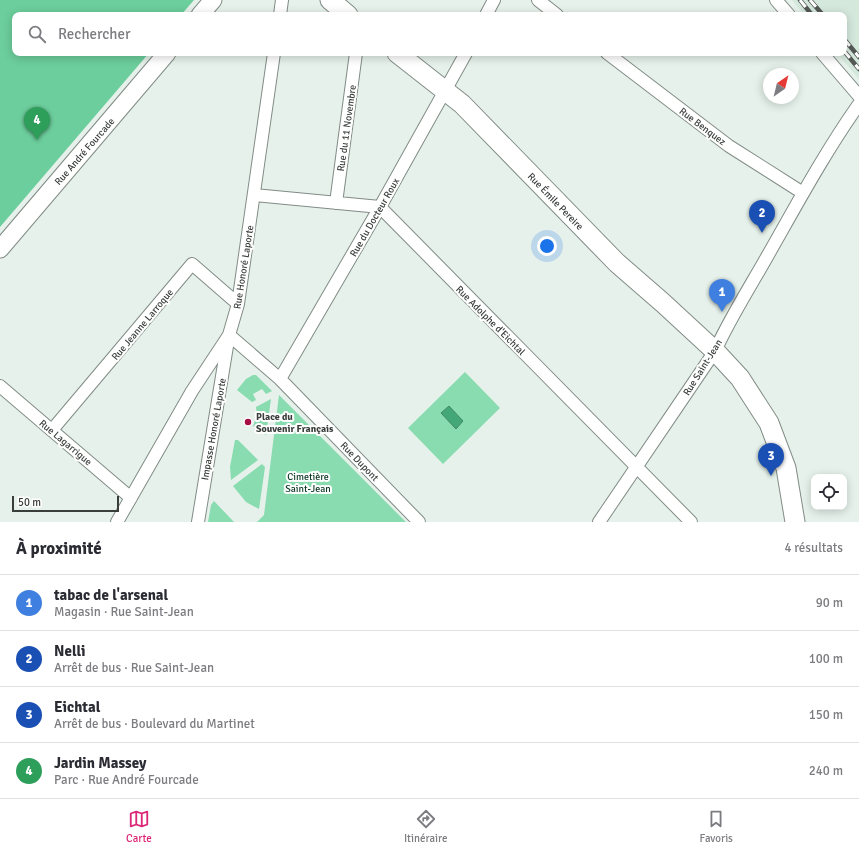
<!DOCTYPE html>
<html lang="fr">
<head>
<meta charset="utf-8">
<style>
	:root { --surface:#fff; --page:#f7f7f7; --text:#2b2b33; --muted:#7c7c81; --line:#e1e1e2; --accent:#db2777 }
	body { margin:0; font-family:Signika,sans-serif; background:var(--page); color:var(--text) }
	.controls { position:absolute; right:12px; bottom:12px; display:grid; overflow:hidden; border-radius:8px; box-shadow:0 2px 10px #0003 }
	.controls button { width:36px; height:36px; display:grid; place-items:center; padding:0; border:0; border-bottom:1px solid var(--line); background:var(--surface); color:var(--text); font:20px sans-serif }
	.compass { position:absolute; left:763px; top:68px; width:36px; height:36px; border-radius:50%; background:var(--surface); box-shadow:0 2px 10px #0003; rotate:35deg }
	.scale { position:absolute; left:12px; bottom:10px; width:107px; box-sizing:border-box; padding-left:4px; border:2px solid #3a3e3b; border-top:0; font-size:11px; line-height:14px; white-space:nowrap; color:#3a3e3b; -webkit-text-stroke:3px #fff; paint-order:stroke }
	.you { position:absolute; left:547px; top:246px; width:14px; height:14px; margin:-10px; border:3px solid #fff; border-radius:50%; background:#1a73e8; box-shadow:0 0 0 6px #1a73e833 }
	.badge { display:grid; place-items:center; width:26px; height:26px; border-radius:50%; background:var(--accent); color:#fff; font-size:13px; font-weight:700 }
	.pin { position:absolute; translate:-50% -33px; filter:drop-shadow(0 1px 2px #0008) }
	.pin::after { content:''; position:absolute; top:21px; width:14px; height:12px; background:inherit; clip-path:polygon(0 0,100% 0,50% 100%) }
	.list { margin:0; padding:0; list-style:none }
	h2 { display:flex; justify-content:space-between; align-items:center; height:52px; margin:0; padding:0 16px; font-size:17px }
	h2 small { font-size:13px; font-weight:400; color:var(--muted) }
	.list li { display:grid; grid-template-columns:26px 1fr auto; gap:12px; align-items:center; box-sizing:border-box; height:56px; padding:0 16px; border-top:1px solid var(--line) }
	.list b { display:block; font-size:15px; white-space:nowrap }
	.list p { margin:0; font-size:13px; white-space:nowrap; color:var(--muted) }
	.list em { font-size:13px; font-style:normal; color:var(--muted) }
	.icon { flex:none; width:22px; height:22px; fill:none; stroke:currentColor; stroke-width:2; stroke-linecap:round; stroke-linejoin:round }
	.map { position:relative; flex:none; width:859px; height:522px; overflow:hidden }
	.search { position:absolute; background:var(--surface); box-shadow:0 2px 10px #0003; left:12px; right:12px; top:12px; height:44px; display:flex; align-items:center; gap:10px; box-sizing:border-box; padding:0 14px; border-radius:8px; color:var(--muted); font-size:15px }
	.sheet { height:276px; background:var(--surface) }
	nav { display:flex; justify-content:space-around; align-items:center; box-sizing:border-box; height:56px; border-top:1px solid var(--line); background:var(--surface); font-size:11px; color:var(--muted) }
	nav a { display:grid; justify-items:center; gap:2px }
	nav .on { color:var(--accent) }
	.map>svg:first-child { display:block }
	.built { fill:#d5e8dc }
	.green { fill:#88dcb0 }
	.forest { fill:#6cce9c }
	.water { fill:#43a778; stroke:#408866 }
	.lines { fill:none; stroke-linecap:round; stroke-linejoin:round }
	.street-casing { stroke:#828c86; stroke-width:14 }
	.secondary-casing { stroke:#828c86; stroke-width:19 }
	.primary-casing { stroke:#828c86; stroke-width:21 }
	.street { stroke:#fff; stroke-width:12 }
	.secondary { stroke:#fff; stroke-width:17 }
	.primary { stroke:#fff; stroke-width:19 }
	.rail-casing { stroke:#545956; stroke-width:4.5 }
	.rail { stroke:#fff; stroke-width:3; stroke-dasharray:9; stroke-linecap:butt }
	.poi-dot { fill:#a50d43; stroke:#fff; stroke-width:1.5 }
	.labels { text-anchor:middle; stroke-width:4; stroke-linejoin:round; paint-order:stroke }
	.street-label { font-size:10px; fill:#3a3e3b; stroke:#fff }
	.poi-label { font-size:10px; font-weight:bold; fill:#3a3e3b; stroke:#fff; text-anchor:start }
	.park-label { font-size:10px; fill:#0a3623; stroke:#fff }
</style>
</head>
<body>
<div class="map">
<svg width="859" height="522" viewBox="0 0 859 522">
	<rect width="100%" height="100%" fill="#e5f1ea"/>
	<path class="built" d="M 792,0 L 859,0 L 859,79 L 837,53 L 844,53 L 844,15 L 805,15 Z"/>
	<path class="green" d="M 465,372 L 500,408 L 443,464 L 408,428 Z
		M 253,375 L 256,375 L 272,391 L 266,394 L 262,389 L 253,394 L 256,400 L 252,402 L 237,390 L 246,379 Z
		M 279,395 L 406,522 L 257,522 L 264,515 Z
		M 271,399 L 266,435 L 253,426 L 257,415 L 256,407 Z
		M 235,440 L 238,440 L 258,460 L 231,480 L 230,467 Z
		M 262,464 L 265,467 L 259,509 L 246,502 L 233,486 Z
		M 214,501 L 234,522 L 208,522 L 211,505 Z"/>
	<path class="forest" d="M 0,0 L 194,0 L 181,15 L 15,15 L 15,53 L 149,53 L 0,227 Z"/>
	<path class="water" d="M 449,406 L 463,421 L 456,429 L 441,413 Z"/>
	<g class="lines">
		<g class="street-casing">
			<path id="street" d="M 538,0 L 557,15
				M 776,0 L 789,15
				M 280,15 L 282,0
				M 486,15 L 494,0
				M 607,53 L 729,146 L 803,193
				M 822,53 L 859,96
				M 254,195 L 380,207 L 691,522
				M 336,203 L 356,53
				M 229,335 L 280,379 L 419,522
				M 280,379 L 380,207 L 466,53
				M 0,386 L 131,498
				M 52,430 L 192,264 L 238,304
				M 117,522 L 192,391 L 229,335 L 238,304 L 274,53
				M 198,522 L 228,340
				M 599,522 L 715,351 C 730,318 750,287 768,255 C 797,204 825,152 859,104"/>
		</g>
		<g class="secondary-casing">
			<path id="secondary" d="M 200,15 L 213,0
				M 0,249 L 167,53"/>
		</g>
		<g class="primary-casing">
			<path id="primary" d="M 330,0 L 348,15
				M 397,53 L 462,104 L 617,263 L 663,303 L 715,351 L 740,378 L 769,423 L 786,468 L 795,522"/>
		</g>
		<use href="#street" class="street"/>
		<use href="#secondary" class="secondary"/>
		<use href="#primary" class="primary"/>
		<g class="rail-casing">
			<path id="rail" d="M 800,0 L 812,15
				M 810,0 L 823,15
				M 844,39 L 859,57
				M 844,51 L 859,69"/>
		</g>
		<use href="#rail" class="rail"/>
	</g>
	<circle class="poi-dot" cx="248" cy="422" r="4"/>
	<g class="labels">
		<g class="street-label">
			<text transform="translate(703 126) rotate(37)" y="4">Rue Benquez</text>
			<text transform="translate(346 128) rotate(-82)" y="4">Rue du 11 Novembre</text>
			<text transform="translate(84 151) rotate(-49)" y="4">Rue André Fourcade</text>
			<text transform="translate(556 201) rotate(46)" y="4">Rue Émile Pereire</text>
			<text transform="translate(374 217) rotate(-60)" y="4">Rue du Docteur Roux</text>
			<text transform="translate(243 267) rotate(-81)" y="4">Rue Honoré Laporte</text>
			<text transform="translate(491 320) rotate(45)" y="4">Rue Adolphe d'Eichtal</text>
			<text transform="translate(142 324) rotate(-50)" y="4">Rue Jeanne Larroque</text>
			<text transform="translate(702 367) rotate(-58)" y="4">Rue Saint-Jean</text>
			<text transform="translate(213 429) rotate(-80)" y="4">Impasse Honoré Laporte</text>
			<text transform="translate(66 442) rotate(40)" y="4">Rue Lagarrigue</text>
			<text transform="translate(360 461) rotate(46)" y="4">Rue Dupont</text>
		</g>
		<g class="poi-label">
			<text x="256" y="420">Place du<tspan x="256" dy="12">Souvenir Français</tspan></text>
		</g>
		<g class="park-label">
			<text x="308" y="480">Cimetière<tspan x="308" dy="12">Saint-Jean</tspan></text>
		</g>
	</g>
</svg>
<div class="controls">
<button><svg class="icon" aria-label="locate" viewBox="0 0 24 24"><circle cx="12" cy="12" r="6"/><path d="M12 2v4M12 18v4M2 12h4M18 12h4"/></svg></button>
</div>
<svg class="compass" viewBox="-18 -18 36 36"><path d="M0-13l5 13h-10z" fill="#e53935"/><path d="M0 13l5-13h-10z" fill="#7c7c81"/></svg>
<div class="scale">50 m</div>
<div class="you"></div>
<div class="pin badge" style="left:722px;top:312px;background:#3f7fe0">1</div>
<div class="pin badge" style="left:762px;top:233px;background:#1a4fb4">2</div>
<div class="pin badge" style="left:771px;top:476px;background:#1a4fb4">3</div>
<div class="pin badge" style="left:37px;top:140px;background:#2e9e5b">4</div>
<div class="search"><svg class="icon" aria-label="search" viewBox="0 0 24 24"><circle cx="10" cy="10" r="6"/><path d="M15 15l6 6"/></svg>Rechercher</div>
</div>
<section class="sheet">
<h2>À proximité<small>4 résultats</small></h2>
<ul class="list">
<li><span class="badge" style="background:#3f7fe0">1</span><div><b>tabac de l'arsenal</b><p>Magasin · Rue Saint-Jean</p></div><em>90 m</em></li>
<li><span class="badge" style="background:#1a4fb4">2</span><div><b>Nelli</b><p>Arrêt de bus · Rue Saint-Jean</p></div><em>100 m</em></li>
<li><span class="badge" style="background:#1a4fb4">3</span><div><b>Eichtal</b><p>Arrêt de bus · Boulevard du Martinet</p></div><em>150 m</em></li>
<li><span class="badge" style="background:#2e9e5b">4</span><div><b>Jardin Massey</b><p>Parc · Rue André Fourcade</p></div><em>240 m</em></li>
</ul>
</section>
<nav>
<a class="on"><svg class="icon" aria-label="map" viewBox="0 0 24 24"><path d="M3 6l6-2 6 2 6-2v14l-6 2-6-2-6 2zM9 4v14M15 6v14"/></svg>Carte</a>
<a><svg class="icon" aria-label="directions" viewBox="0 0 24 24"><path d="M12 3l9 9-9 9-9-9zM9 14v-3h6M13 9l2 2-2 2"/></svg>Itinéraire</a>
<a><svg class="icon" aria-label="saved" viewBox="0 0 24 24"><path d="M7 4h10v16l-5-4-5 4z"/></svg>Favoris</a>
</nav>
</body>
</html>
